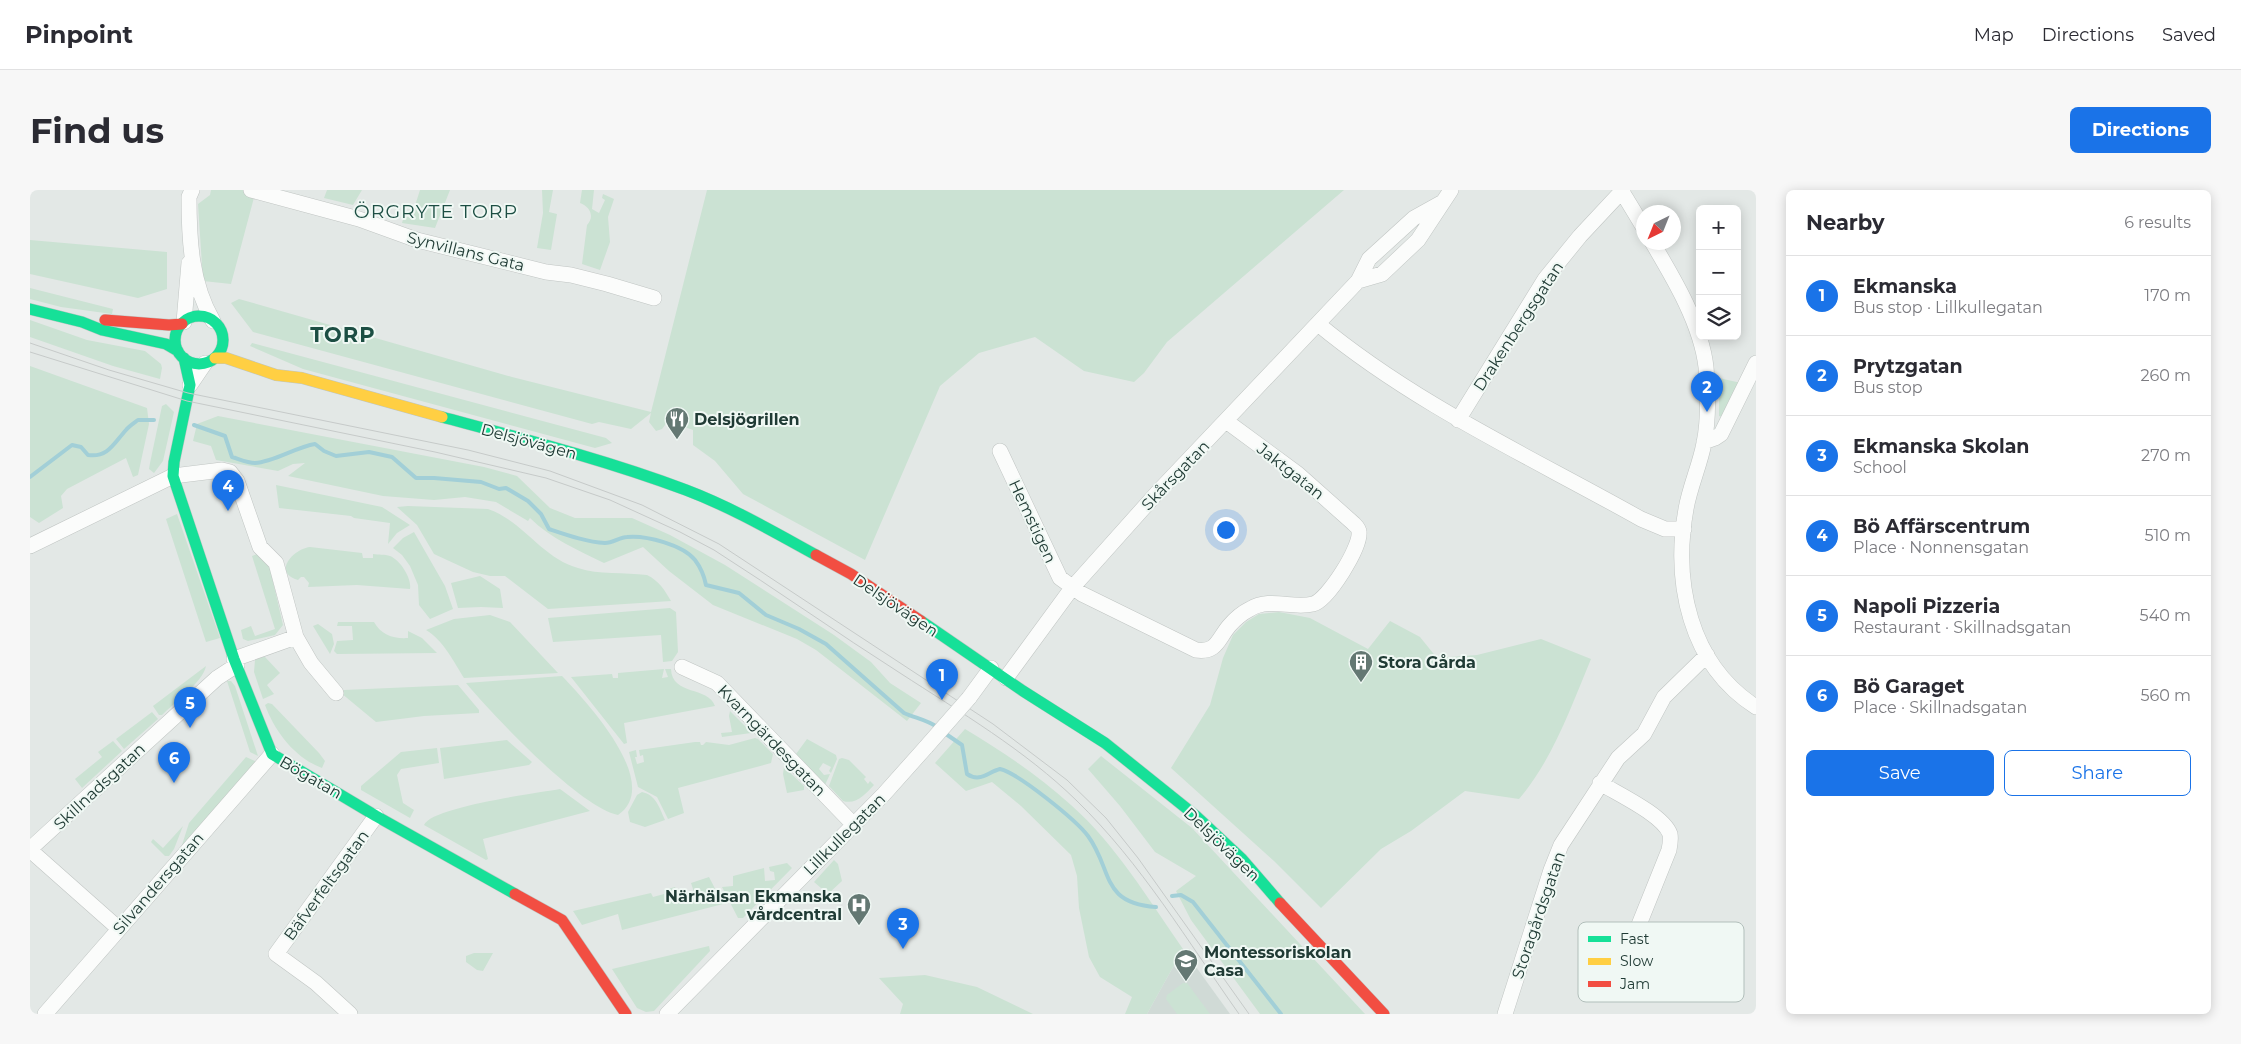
<!DOCTYPE html>
<html lang="en">
<head>
<meta charset="utf-8">
<style>
	:root { --surface:#fff; --page:#f7f7f7; --text:#2b2b33; --muted:#7c7c81; --line:#e1e1e2; --accent:#1a73e8 }
	body { margin:0; font-family:Montserrat,sans-serif; background:var(--page); color:var(--text) }
	.controls { position:absolute; right:15px; top:15px; display:grid; overflow:hidden; border-radius:8px; box-shadow:0 2px 12px #0003 }
	.controls button { width:45px; height:45px; display:grid; place-items:center; padding:0; border:0; border-bottom:1px solid var(--line); background:var(--surface); color:var(--text); font:25px sans-serif }
	.compass { position:absolute; left:1606px; top:15px; width:45px; height:45px; border-radius:50%; background:var(--surface); box-shadow:0 2px 12px #0003; rotate:223deg }
	.you { position:absolute; left:1195px; top:339px; width:18px; height:18px; margin:-12px; border:4px solid #fff; border-radius:50%; background:#1a73e8; box-shadow:0 0 0 8px #1a73e833 }
	.badge { display:grid; place-items:center; width:32px; height:32px; border-radius:50%; background:var(--accent); color:#fff; font-size:16px; font-weight:700 }
	.pin { position:absolute; translate:-50% -41px; filter:drop-shadow(0 1px 2px #0008) }
	.pin::after { content:''; position:absolute; top:26px; width:18px; height:15px; background:inherit; clip-path:polygon(0 0,100% 0,50% 100%) }
	.list { margin:0; padding:0; list-style:none }
	h2 { display:flex; justify-content:space-between; align-items:center; height:65px; margin:0; padding:0 20px; font-size:21px }
	h2 small { font-size:16px; font-weight:400; color:var(--muted) }
	.list li { display:grid; grid-template-columns:32px 1fr auto; gap:15px; align-items:center; box-sizing:border-box; height:80px; padding:0 20px; border-top:1px solid var(--line) }
	.list b { display:block; font-size:19px; white-space:nowrap }
	.list p { margin:0; font-size:16px; white-space:nowrap; color:var(--muted) }
	.list em { font-size:16px; font-style:normal; color:var(--muted) }
	.actions { display:flex; gap:10px; padding:15px 20px }
	.actions a { flex:1; padding:11px 0; border:1px solid var(--accent); border-radius:8px; text-align:center; font-size:18px; color:var(--accent) }
	.actions .main { background:var(--accent); color:#fff }
	.icon { flex:none; width:28px; height:28px; fill:none; stroke:currentColor; stroke-width:2; stroke-linecap:round; stroke-linejoin:round }
	.map { position:relative; flex:none; width:1726px; height:824px; overflow:hidden; border-radius:8px }
	header { display:flex; align-items:center; gap:30px; box-sizing:border-box; height:70px; padding:0 25px; background:var(--surface); border-bottom:1px solid var(--line) }
	header strong { font-size:24px }
	nav { display:flex; gap:28px; margin-inline-start:auto; font-size:18px }
	.intro { display:flex; align-items:center; justify-content:space-between; box-sizing:border-box; height:120px; padding:0 30px }
	h1 { margin:0; font-size:35px }
	.button { padding:12px 22px; border-radius:8px; background:var(--accent); color:#fff; font-size:18px; font-weight:700 }
	main { display:flex; gap:30px; padding:0 30px }
	aside { flex:1; background:var(--surface); border-radius:8px; box-shadow:0 2px 12px #0003 }
	.map>svg:first-child { display:block }
	.built { fill:#d0dad6 }
	.green { fill:#cbe2d3 }
	.lines { fill:none; stroke-linecap:round; stroke-linejoin:round }
	.stream { stroke:#a2cfd7; stroke-width:4 }
	.street-casing { stroke:#c0c5c3; stroke-width:16 }
	.fast-casing { stroke:#bec6c3; stroke-width:12 }
	.slow-casing { stroke:#bec6c3; stroke-width:12 }
	.jam-casing { stroke:#bec6c3; stroke-width:12 }
	.street { stroke:#fbfcfb; stroke-width:15 }
	.fast { stroke:#16e098; stroke-width:11 }
	.slow { stroke:#ffcf43; stroke-width:11 }
	.jam { stroke:#f24e42; stroke-width:11 }
	.tram { stroke:#c6cac9; stroke-width:1 }
	.street-bridge-casing { stroke:#c0c5c3; stroke-width:16; stroke-linecap:butt }
	.street-bridge { stroke:#fbfcfb; stroke-width:15 }
	.labels { text-anchor:middle; stroke-width:4; stroke-linejoin:round; paint-order:stroke }
	.street-label { font-size:16px; fill:#203b35; stroke:#f0f8f4 }
	.poi-label { font-size:16px; font-weight:bold; fill:#203b35; stroke:#f0f8f4; text-anchor:start }
	.quarter-label { font-size:19px; letter-spacing:1px; fill:#1c4e43; stroke:#f0f8f4 }
	.district-label { font-size:21px; font-weight:bold; letter-spacing:1px; fill:#1c4e43; stroke:#f0f8f4 }
	.key { fill:#f0f8f4; stroke:#b2bfbb; stroke-width:1 }
	.key-label { font-size:14px; fill:#203b35 }
</style>
</head>
<body>
<header>
<strong>Pinpoint</strong>
<nav><a>Map</a><a>Directions</a><a>Saved</a></nav>
</header>
<div class="intro"><h1>Find us</h1><a class="button">Directions</a></div>
<main>
<div class="map">
<svg width="1726" height="824" viewBox="0 0 1726 824">
	<rect width="100%" height="100%" fill="#e3e8e6"/>
	<path class="built" d="M 1153,759 L 1200,824 L 1117,824 Z"/>
	<path class="green" d="M 181,0 L 226,0 L 201,94 L 173,91 L 168,14 L 180,5 Z
		M 297,0 L 332,0 L 323,15 L 294,8 Z
		M 390,0 L 420,0 L 405,38 L 372,33 L 374,26 L 381,28 Z
		M 512,0 L 523,0 L 519,22 L 527,24 L 521,60 L 507,58 L 513,23 Z
		M 552,0 L 564,0 L 562,19 L 569,23 L 575,10 L 572,8 L 573,4 L 584,9 L 578,27 L 580,52 L 570,80 L 552,74 L 557,35 C 565,26 560,17 550,13 Z
		M 677,0 L 1314,0 L 1137,152 L 1114,183 L 1104,192 L 1054,181 L 1005,147 L 949,163 L 910,196 L 835,370 L 713,304 L 685,271 L 663,255 L 663,240 L 638,231 L 632,239 L 626,241 L 619,232 L 621,223 L 601,239 L 569,232 L 562,234 L 223,142 L 201,113 L 209,109 L 482,187 L 621,222 Z
		M 0,50 L 137,62 L 137,99 L 108,108 L 0,84 Z
		M 0,98 L 83,119 L 82,124 L 31,117 L 0,109 Z
		M 0,130 L 57,150 L 115,161 L 131,174 L 132,178 L 130,189 L 83,176 L 0,147 Z
		M 222,153 L 576,248 L 582,253 L 565,258 L 273,179 L 220,156 Z
		M 0,176 L 117,218 L 119,234 L 108,285 L 103,287 L 96,268 L 37,299 L 31,306 L 33,318 L 9,333 L 0,327 Z
		M 1689,188 L 1711,193 L 1692,227 L 1689,226 Z
		M 136,214 L 144,222 L 133,271 L 124,283 L 119,279 L 120,273 L 132,216 Z
		M 188,226 L 454,277 L 487,286 L 520,318 L 545,328 L 602,328 L 640,345 L 695,375 L 804,445 L 841,472 L 860,493 L 891,513 L 877,531 L 786,460 L 767,449 L 683,415 L 639,381 L 613,357 L 574,373 C 548,360 521,349 500,328 L 498,331 L 466,312 L 435,307 L 404,310 L 353,306 L 258,286 L 275,273 L 263,274 L 248,281 L 186,270 L 181,256 L 163,251 L 167,234 Z
		M 246,295 L 352,317 L 380,335 L 367,343 L 358,354 L 360,333 L 324,328 L 321,326 L 249,318 Z
		M 378,316 L 458,319 C 493,331 512,368 548,378 C 569,385 594,382 617,385 C 629,391 634,399 641,411 L 518,419 L 475,386 L 460,386 L 443,382 L 404,364 L 387,335 L 367,317 Z
		M 147,324 L 190,448 L 176,452 L 136,329 Z
		M 384,342 L 415,396 L 423,419 L 400,429 L 389,415 L 388,395 L 380,376 L 372,365 L 363,358 L 373,348 Z
		M 280,357 L 332,363 L 333,368 L 343,368 L 343,364 C 348,365 355,364 360,366 C 370,370 382,388 380,399 L 327,395 L 278,397 L 279,393 L 274,387 L 271,387 L 268,390 C 242,383 263,359 280,357 Z
		M 230,363 L 238,370 L 253,435 L 245,445 L 218,451 L 213,449 L 211,440 L 221,436 L 225,446 L 245,439 L 222,366 Z
		M 450,386 L 470,399 L 473,418 L 451,417 L 428,418 L 421,393 Z
		M 640,418 L 646,422 L 648,462 L 642,471 L 633,472 L 631,445 L 523,452 L 518,428 Z
		M 1249,422 L 1280,428 L 1338,459 L 1360,431 L 1390,447 L 1407,468 L 1447,465 L 1511,449 L 1561,469 C 1541,517 1523,569 1489,609 L 1435,601 L 1381,641 L 1351,659 L 1291,718 L 1244,671 L 1141,578 L 1180,515 L 1193,468 L 1203,445 L 1216,432 L 1229,424 Z
		M 460,425 L 480,432 L 528,483 L 434,488 C 424,472 413,450 396,440 L 424,429 Z
		M 308,432 L 344,432 C 351,445 364,449 378,448 L 378,441 L 392,448 L 407,463 L 307,464 L 304,461 L 307,451 L 323,450 L 322,436 L 307,436 Z
		M 288,434 L 302,444 L 304,454 L 300,464 L 283,436 Z
		M 233,467 L 235,467 L 250,483 L 237,495 L 244,504 L 233,509 L 224,482 L 225,470 Z
		M 176,476 C 173,492 144,513 132,525 L 129,525 L 123,516 Z
		M 634,479 L 632,488 L 638,487 L 635,479 L 641,479 C 642,506 678,496 685,516 L 594,533 L 597,553 L 594,554 L 541,487 L 582,484 L 583,488 L 588,488 L 588,483 Z
		M 532,486 C 555,510 634,594 588,625 C 549,617 463,525 436,493 Z
		M 197,491 L 201,491 L 205,496 L 228,566 L 220,562 Z
		M 428,495 L 449,520 L 449,523 L 394,526 L 346,532 L 311,503 L 314,500 Z
		M 238,513 L 242,514 L 289,563 L 295,571 L 292,578 C 265,568 245,542 235,515 Z
		M 700,521 L 721,542 L 721,543 L 692,547 L 691,543 L 702,542 L 699,526 Z
		M 122,522 L 128,529 L 94,559 L 86,549 Z
		M 935,539 C 973,562 1008,585 1041,615 C 1086,655 1118,709 1153,759 L 1117,824 L 1095,824 L 1102,807 L 1070,787 L 1059,767 L 1049,718 L 1047,686 L 1041,665 L 991,616 L 962,592 L 936,601 L 905,573 Z
		M 725,548 L 728,549 L 743,564 L 741,573 L 648,598 L 654,623 L 638,629 L 627,607 L 608,597 L 599,562 L 606,560 L 607,567 L 605,567 L 607,574 L 614,572 L 613,565 L 610,566 L 609,560 L 665,552 L 670,552 L 671,555 L 673,555 L 676,552 L 699,555 Z
		M 777,549 L 806,565 L 807,569 L 801,583 L 799,581 L 801,577 L 793,573 L 789,579 L 794,585 L 800,584 L 795,595 L 766,564 Z
		M 477,550 L 502,572 L 499,575 L 414,589 L 410,558 Z
		M 83,551 L 92,561 L 52,598 L 45,589 L 72,567 L 68,562 Z
		M 407,558 L 409,573 L 371,579 L 367,585 L 373,613 L 384,620 L 380,628 L 331,600 L 331,596 L 371,562 Z
		M 1071,566 L 1162,638 L 1335,824 L 1230,824 L 1161,730 L 1146,701 L 1166,686 L 1125,662 L 1090,616 L 1058,579 Z
		M 216,567 L 227,572 L 151,658 L 159,633 Z
		M 812,568 L 819,570 L 836,587 L 834,589 L 838,594 L 840,591 L 844,595 C 835,604 827,615 813,611 L 799,596 L 809,569 Z
		M 754,577 L 774,596 L 774,600 L 757,603 L 753,584 Z
		M 530,599 L 560,621 L 453,649 L 458,669 L 456,670 L 394,635 C 401,617 507,603 530,599 Z
		M 612,602 C 626,605 629,617 635,630 L 615,637 L 600,632 L 598,622 L 607,605 Z
		M 153,636 L 144,659 L 139,666 L 135,666 L 121,652 L 123,649 L 133,658 Z
		M 804,670 L 808,674 L 812,691 L 798,704 L 784,692 Z
		M 757,673 L 762,678 L 713,728 L 708,728 L 692,697 L 703,696 L 703,686 L 734,678 L 735,691 L 745,690 L 744,682 L 740,681 L 739,677 Z
		M 679,687 L 693,714 L 592,740 L 588,724 L 552,735 L 543,721 L 621,703 L 623,707 L 634,704 L 634,700 L 645,697 L 649,706 L 664,702 L 661,693 Z
		M 679,756 L 680,761 L 624,821 L 616,822 L 607,818 L 582,779 Z
		M 444,763 L 463,763 L 453,781 L 447,780 L 436,772 L 436,766 Z
		M 895,785 L 947,797 L 1003,824 L 870,824 L 873,814 L 849,788 Z
		M 1153,793 L 1157,793 L 1180,824 L 1147,824 L 1136,809 L 1137,805 Z"/>
	<g class="lines">
		<path class="stream" d="M 164,235 L 195,246 L 202,267 C 209,269 217,273 225,273 C 244,272 266,257 285,254 L 294,261 L 306,266 L 339,262 L 362,267 L 386,288 L 404,288 L 451,292 L 469,299 L 476,298 L 498,311 L 511,324 L 519,339 C 537,345 557,352 575,353 C 583,353 590,347 597,347 C 616,345 653,355 665,370 C 671,378 674,385 676,395 L 709,403 L 736,425 L 769,439 L 796,454 L 874,523 C 885,528 897,530 907,537
			M 0,287 L 42,255 L 51,257 L 58,265 C 78,268 84,253 96,240 C 99,236 104,233 108,230 L 124,230
			M 913,542 L 932,555 L 937,584 C 950,593 958,582 970,579 C 988,583 1046,630 1058,646 C 1083,680 1070,713 1126,717
			M 1142,706 L 1151,705 L 1163,712 L 1251,824"/>
		<g class="street-casing">
			<path id="street" d="M 162,0 L 159,7 C 159,50 161,93 183,131
				M 221,0 L 329,29 L 387,50 L 516,82 L 541,85 L 577,94 L 624,108
				M 1591,0 L 1614,38
				M 1622,52 C 1644,89 1671,134 1676,177 C 1678,201 1679,229 1674,253 C 1670,275 1660,296 1656,319 C 1643,392 1659,474 1726,517
				M 1328,91 L 1352,84 L 1388,50 L 1421,0
				M 154,132 L 159,73
				M 1288,134 C 1386,215 1501,267 1611,329 L 1635,339 L 1654,339
				M 160,195 L 175,173
				M 1428,230 L 1515,89 L 1550,46 L 1593,0
				M 1674,252 L 1685,248 L 1691,244 L 1726,173
				M 970,261 L 1030,388 L 1052,404 L 1166,460 C 1187,463 1188,449 1199,436 C 1205,429 1212,423 1220,419 C 1240,407 1262,419 1283,414 C 1298,410 1331,357 1329,342 C 1329,338 1326,336 1323,333 L 1268,284 L 1196,231
				M 0,356 L 143,286 L 192,280 L 200,282 L 207,291 L 230,357 L 246,373 L 266,447 L 281,473 L 306,503
				M 204,469 L 266,447
				M 652,477 L 687,493 L 823,634
				M 976,488 L 1042,398 L 1126,304 L 1328,91 L 1339,69 L 1384,28 L 1411,13
				M 939,508 L 961,478
				M 1570,593 C 1588,604 1633,625 1640,644 C 1641,649 1640,655 1639,660 L 1600,757 L 1587,795
				M 0,659 L 187,488 L 207,475
				M 0,660 L 88,738
				M 15,824 L 242,564
				M 320,824 L 286,793 L 246,764 L 346,626
				M 637,824 L 854,604 L 896,557
				M 1475,824 L 1521,680 L 1531,655 L 1588,568 L 1614,544 L 1634,507 L 1677,465"/>
		</g>
		<g class="fast-casing">
			<path id="fast" d="M 0,119 L 52,132 L 72,140 L 136,154 L 148,161
				M145 150a24 24 0 1 1 48 0a24 24 0 1 1-48 0Z
				M 154,168 L 160,195 L 144,272 L 143,286 L 204,469 L 242,564 L 346,626 L 485,704
				M 412,227 C 494,249 576,270 656,300 C 701,317 744,342 786,365
				M 891,431 L 993,501 L 1075,553 L 1166,626 L 1212,669 L 1250,713"/>
		</g>
		<g class="slow-casing">
			<path id="slow" d="M 185,168 L 196,168 L 246,185 L 272,188 L 412,227"/>
		</g>
		<g class="jam-casing">
			<path id="jam" d="M 75,130 L 139,135 L 152,134
				M 786,365 L 821,384 L 891,431
				M 485,704 L 532,730 L 596,824
				M 1250,713 L 1354,824"/>
		</g>
		<use href="#street" class="street"/>
		<use href="#fast" class="fast"/>
		<use href="#slow" class="slow"/>
		<use href="#jam" class="jam"/>
		<path class="tram" d="M 0,153 L 79,180 L 158,203 L 438,260 L 520,281 L 612,315 L 689,354 L 963,534 L 1037,590 L 1076,628 L 1108,668 L 1219,824
			M 0,162 L 157,211 L 405,262 L 516,288 L 580,310 L 650,342 L 684,360 C 747,400 807,443 870,483 C 930,522 995,560 1047,611 C 1111,673 1158,752 1209,824"/>
		<g class="street-bridge-casing">
			<path id="street-bridge" d="M 896,557 L 939,508"/>
		</g>
		<use href="#street-bridge" class="street-bridge"/>
	</g>
	<defs>
		<g id="restaurant-pin" transform="scale(1.25)"><path d="M0 17L-7.5 6A9.5 9.5 0 1 1 7.5 6Z" fill="#647873" stroke="#f0f8f4"/><path d="M-5-6h1v4h1v-4h1v4h1v-4h1v5L-1.5 .5V6h-2V.5L-5-1ZM5-6V6H3V1.5H1.5Q1.5-4 5-6Z" fill="#fff"/></g>
		<g id="building-pin" transform="scale(1.25)"><path d="M0 17L-7.5 6A9.5 9.5 0 1 1 7.5 6Z" fill="#647873" stroke="#f0f8f4"/><path d="M-4-6H4V6H1V3H-1V6H-4ZM-2.5-4.3h1.7v1.8h-1.7ZM.8-4.3h1.7v1.8H.8ZM-2.5-1h1.7V.8h-1.7ZM.8-1h1.7V.8H.8Z" fill="#fff"/></g>
		<g id="hospital-pin" transform="scale(1.25)"><path d="M0 17L-7.5 6A9.5 9.5 0 1 1 7.5 6Z" fill="#647873" stroke="#f0f8f4"/><path d="M-5-5h3v3.5h4V-5h3V5h-3V1.5h-4V5h-3Z" fill="#fff"/></g>
		<g id="school-pin" transform="scale(1.25)"><path d="M0 17L-7.5 6A9.5 9.5 0 1 1 7.5 6Z" fill="#647873" stroke="#f0f8f4"/><path d="M0-5L7-2L0 1L-7-2ZM-4 1L0 2.5L4 1V4Q0 6-4 4Z" fill="#fff"/></g>
	</defs>
	<g fill-rule="evenodd">
		<use href="#restaurant-pin" x="647" y="229"/>
		<use href="#building-pin" x="1331" y="472"/>
		<use href="#hospital-pin" x="829" y="715"/>
		<use href="#school-pin" x="1156" y="771"/>
	</g>
	<g class="labels">
		<g class="street-label">
			<text transform="translate(436 61) rotate(14)" y="6">Synvillans Gata</text>
			<text transform="translate(1488 136) rotate(-57)" y="6">Drakenbergsgatan</text>
			<text transform="translate(499 251) rotate(15)" y="6">Delsjövägen</text>
			<text transform="translate(1261 281) rotate(38)" y="6">Jaktgatan</text>
			<text transform="translate(1145 285) rotate(-46)" y="6">Skårsgatan</text>
			<text transform="translate(1003 331) rotate(65)" y="6">Hemstigen</text>
			<text transform="translate(866 415) rotate(34)" y="6">Delsjövägen</text>
			<text transform="translate(742 550) rotate(46)" y="6">Kvarngärdesgatan</text>
			<text transform="translate(281 587) rotate(30)" y="6">Bögatan</text>
			<text transform="translate(69 596) rotate(-43)" y="6">Skillnadsgatan</text>
			<text transform="translate(814 644) rotate(-45)" y="6">Lillkullegatan</text>
			<text transform="translate(1192 654) rotate(44)" y="6">Delsjövägen</text>
			<text transform="translate(128 693) rotate(-49)" y="6">Silvandersgatan</text>
			<text transform="translate(296 695) rotate(-54)" y="6">Bäfverfeltsgatan</text>
			<text transform="translate(1508 725) rotate(-71)" y="6">Storagårdsgatan</text>
		</g>
		<g class="poi-label">
			<text x="664" y="235">Delsjögrillen</text>
			<text x="1348" y="478">Stora Gårda</text>
			<text x="812" y="712" text-anchor="end">Närhälsan Ekmanska<tspan x="812" dy="18">vårdcentral</tspan></text>
			<text x="1174" y="768">Montessoriskolan<tspan x="1174" dy="18">Casa</tspan></text>
		</g>
		<g class="quarter-label">
			<text x="406" y="28">ÖRGRYTE TORP</text>
		</g>
		<g class="district-label">
			<text x="313" y="152">TORP</text>
		</g>
	</g>
	<rect x="1548" y="732" width="166" height="80" rx="8" class="key"/>
	<rect x="1558" y="746" width="23" height="6" fill="#16e098"/>
	<rect x="1558" y="768" width="23" height="7" fill="#ffcf43"/>
	<rect x="1558" y="791" width="23" height="6" fill="#f24e42"/>
	<g class="key-label">
		<text x="1590" y="754">Fast</text>
		<text x="1590" y="776">Slow</text>
		<text x="1590" y="799">Jam</text>
	</g>
</svg>
<div class="controls">
<button>+</button>
<button>−</button>
<button><svg class="icon" aria-label="layers" viewBox="0 0 24 24"><path d="M12 4l9 5-9 5-9-5zM3 14l9 5 9-5"/></svg></button>
</div>
<svg class="compass" viewBox="-18 -18 36 36"><path d="M0-13l5 13h-10z" fill="#e53935"/><path d="M0 13l5-13h-10z" fill="#7c7c81"/></svg>
<div class="you"></div>
<div class="pin badge" style="left:912px;top:510px">1</div>
<div class="pin badge" style="left:1677px;top:222px">2</div>
<div class="pin badge" style="left:873px;top:759px">3</div>
<div class="pin badge" style="left:198px;top:321px">4</div>
<div class="pin badge" style="left:160px;top:538px">5</div>
<div class="pin badge" style="left:144px;top:593px">6</div>
</div>
<aside>
<h2>Nearby<small>6 results</small></h2>
<ul class="list">
<li><span class="badge">1</span><div><b>Ekmanska</b><p>Bus stop · Lillkullegatan</p></div><em>170 m</em></li>
<li><span class="badge">2</span><div><b>Prytzgatan</b><p>Bus stop</p></div><em>260 m</em></li>
<li><span class="badge">3</span><div><b>Ekmanska Skolan</b><p>School</p></div><em>270 m</em></li>
<li><span class="badge">4</span><div><b>Bö Affärscentrum</b><p>Place · Nonnensgatan</p></div><em>510 m</em></li>
<li><span class="badge">5</span><div><b>Napoli Pizzeria</b><p>Restaurant · Skillnadsgatan</p></div><em>540 m</em></li>
<li><span class="badge">6</span><div><b>Bö Garaget</b><p>Place · Skillnadsgatan</p></div><em>560 m</em></li>
</ul>
<div class="actions"><a class="main">Save</a><a>Share</a></div>
</aside>
</main>
</body>
</html>
